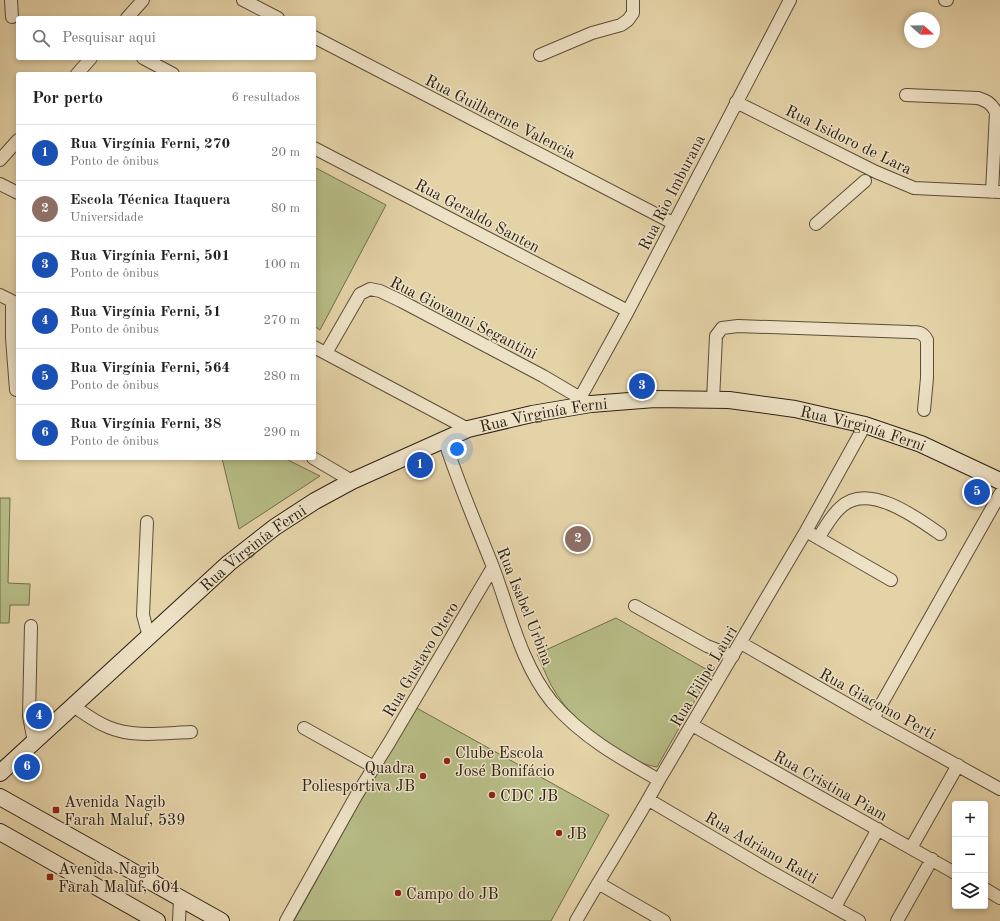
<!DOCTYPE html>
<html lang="pt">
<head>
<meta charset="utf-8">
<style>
	:root { --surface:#fff; --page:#f2f2f2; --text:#202124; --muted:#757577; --line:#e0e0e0; --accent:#8f2418 }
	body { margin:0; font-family:"Old Standard TT",serif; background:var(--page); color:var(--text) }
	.controls { position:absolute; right:12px; bottom:12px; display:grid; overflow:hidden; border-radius:4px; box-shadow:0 2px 6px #0003 }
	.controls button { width:36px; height:36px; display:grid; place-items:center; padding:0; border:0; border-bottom:1px solid var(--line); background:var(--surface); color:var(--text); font:20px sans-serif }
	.compass { position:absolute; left:904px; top:12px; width:36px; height:36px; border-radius:50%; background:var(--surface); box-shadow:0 2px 6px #0003; rotate:110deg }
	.you { position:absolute; left:457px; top:449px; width:14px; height:14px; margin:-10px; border:3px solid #fff; border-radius:50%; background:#1a73e8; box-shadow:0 0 0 6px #1a73e833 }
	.badge { display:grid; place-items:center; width:26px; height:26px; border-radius:50%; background:var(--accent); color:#fff; font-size:13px; font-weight:700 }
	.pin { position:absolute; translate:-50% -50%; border:2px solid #fff; box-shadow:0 1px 4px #0006 }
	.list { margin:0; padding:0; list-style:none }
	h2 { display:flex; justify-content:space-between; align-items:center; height:52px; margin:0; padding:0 16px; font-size:17px }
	h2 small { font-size:13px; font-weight:400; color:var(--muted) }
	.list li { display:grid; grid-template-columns:26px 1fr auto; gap:12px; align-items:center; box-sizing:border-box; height:56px; padding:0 16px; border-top:1px solid var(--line) }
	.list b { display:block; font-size:15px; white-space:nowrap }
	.list p { margin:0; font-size:13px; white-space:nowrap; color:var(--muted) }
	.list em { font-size:13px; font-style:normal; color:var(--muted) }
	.icon { flex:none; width:22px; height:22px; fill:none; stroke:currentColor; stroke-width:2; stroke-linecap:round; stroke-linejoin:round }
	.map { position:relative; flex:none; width:1000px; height:921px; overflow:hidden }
	.search { position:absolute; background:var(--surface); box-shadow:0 2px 6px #0003; left:16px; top:16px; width:300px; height:44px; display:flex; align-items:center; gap:10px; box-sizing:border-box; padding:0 14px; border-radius:4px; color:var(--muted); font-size:15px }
	.panel { position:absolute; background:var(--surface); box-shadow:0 2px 6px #0003; left:16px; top:72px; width:300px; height:388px; border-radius:4px }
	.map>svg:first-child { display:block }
	.green { fill:#b7bc86; stroke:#716e4e }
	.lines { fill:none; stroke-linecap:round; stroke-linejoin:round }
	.street-casing { stroke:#5a4e3a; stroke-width:14 }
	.secondary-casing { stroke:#2b2116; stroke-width:18 }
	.street { stroke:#eee2c6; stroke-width:12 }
	.secondary { stroke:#eee2c6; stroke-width:16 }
	.poi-dot { fill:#8f2418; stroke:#eee2c6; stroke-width:1.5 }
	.labels { text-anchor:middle; stroke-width:3; stroke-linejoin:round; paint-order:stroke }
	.street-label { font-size:16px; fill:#2b2116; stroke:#eee2c6 }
	.poi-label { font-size:16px; fill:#2b2116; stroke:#eee2c6; text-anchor:start }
</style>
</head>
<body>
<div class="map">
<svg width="1000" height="921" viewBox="0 0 1000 921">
	<rect width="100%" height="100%" fill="#e5d3a8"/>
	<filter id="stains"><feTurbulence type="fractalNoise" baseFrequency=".005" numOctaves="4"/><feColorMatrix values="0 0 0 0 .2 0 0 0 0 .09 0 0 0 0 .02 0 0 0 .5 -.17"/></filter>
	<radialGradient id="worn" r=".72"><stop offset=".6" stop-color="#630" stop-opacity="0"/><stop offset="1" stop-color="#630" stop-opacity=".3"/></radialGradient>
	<path class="green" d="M 314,167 L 386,205 L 320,330 L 314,326 Z
		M 222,458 L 284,458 L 320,476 L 239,529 Z
		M 0,498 L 10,498 L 8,583 L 30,584 L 29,605 L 10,605 L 9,623 L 0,623 Z
		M 616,618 L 711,672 L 657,767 C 643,765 631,758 619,750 C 592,734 566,713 551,685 C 546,675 542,665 537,654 Z
		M 413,706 L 609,815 L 551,921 L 294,921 Z"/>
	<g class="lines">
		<g class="street-casing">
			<path id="street" d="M 11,0 L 12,17
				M 243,0 L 278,18
				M 945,0 L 947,0
				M 127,18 L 143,0
				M 314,37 L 673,223
				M 540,55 L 592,33 L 621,25 L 628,20 L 633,13 L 633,0
				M 143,58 L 173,74
				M 77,74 L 91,58
				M 906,95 L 978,98 C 987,101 991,103 996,112 L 992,192
				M 736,102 L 876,172 L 914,188 L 1000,192
				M 314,148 L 628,311
				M 0,160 L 18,140
				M 0,184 L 18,193
				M 816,224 L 865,181
				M 0,295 L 18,304
				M 12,301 L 12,338 L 16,390
				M 314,347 L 468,429
				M 326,353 L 360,294 L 370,289 L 380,291 L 401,301 L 543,376 L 587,402
				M 580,398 L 628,311 L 790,0
				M 713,400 L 716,336 L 722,328 L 738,326 L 910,332 C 918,332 923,332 927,340 L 927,378 L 924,410
				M 444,439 C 458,483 476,524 493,567 C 510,612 521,664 552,702 C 582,737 620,758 659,780
				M 313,458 L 352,481
				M 147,522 L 143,615 L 149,637
				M 806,531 L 865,425
				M 818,538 C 825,528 831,516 840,508 C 867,481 916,517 940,534
				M 635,606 L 707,646 L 733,656
				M 31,626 L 29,716 L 34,742
				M 741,643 L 873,719 L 1000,789
				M 73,706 C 84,713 95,722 108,727 C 133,738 164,733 191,732
				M 873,719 L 1000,494
				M 692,725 L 955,873
				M 304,728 L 374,767
				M 649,800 L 766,869 L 859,921
				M 911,848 L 958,765
				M 598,883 L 664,921
				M 985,889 L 1000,898
				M 835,907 L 878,829
				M 179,921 L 180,898
				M 286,921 L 356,796 L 389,743 L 493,567
				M 576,921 C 603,873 633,828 659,780 L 806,531 L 891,580
				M 897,921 L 932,859"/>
		</g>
		<g class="secondary-casing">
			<g id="secondary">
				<path id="s1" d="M 0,773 L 229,563 L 275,527 L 315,501 L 352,481 L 468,429 L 532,414 L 591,404 L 655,399 L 729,400 L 795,409 L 865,425 L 921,444 L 1000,481"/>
				<path d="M 0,797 L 221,921"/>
				<path d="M 0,832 L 157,921"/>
			</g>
		</g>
		<use href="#street" class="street"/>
		<use href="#secondary" class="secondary"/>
	</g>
	<g class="poi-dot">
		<circle cx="447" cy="761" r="4"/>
		<circle cx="423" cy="776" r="4"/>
		<circle cx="492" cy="795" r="4"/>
		<rect x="52" y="806" width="8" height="8" rx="2"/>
		<circle cx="559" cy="833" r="4"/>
		<rect x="46" y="873" width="8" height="8" rx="2"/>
		<circle cx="398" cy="893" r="4"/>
	</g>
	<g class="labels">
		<g class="street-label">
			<text transform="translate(501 116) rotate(27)" y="6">Rua Guilherme Valencia</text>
			<text transform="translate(849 139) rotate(26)" y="6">Rua Isidoro de Lara</text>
			<text transform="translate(671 192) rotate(-63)" y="6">Rua Rio Imburana</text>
			<text transform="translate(478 215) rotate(28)" y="6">Rua Geraldo Santen</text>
			<text transform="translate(464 317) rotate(27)" y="6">Rua Giovanni Segantini</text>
			<text dy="6" stroke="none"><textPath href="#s1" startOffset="663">Rua Virginía Ferni</textPath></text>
			<text dy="6" stroke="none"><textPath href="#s1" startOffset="987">Rua Virginía Ferni</textPath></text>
			<text dy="6" stroke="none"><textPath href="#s1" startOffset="339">Rua Virginía Ferni</textPath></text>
			<text transform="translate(526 606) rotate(68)" y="6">Rua Isabel Urbina</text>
			<text transform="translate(420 659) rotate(-59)" y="6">Rua Gustavo Otero</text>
			<text transform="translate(703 676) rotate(-59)" y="6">Rua Filipe Lauri</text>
			<text transform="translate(878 703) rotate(29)" y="6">Rua Giacomo Perti</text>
			<text transform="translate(831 785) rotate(29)" y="6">Rua Cristina Piam</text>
			<text transform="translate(762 847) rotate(30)" y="6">Rua Adriano Ratti</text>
		</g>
		<g class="poi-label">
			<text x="455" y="758">Clube Escola<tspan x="455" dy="18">José Bonifácio</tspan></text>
			<text x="415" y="773" text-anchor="end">Quadra<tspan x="415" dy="18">Poliesportiva JB</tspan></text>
			<text x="500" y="801">CDC JB</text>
			<text x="64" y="807">Avenida Nagib<tspan x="64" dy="18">Farah Maluf, 539</tspan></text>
			<text x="567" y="839">JB</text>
			<text x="58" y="874">Avenida Nagib<tspan x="58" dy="18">Farah Maluf, 604</tspan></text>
			<text x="406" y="899">Campo do JB</text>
		</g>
	</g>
	<rect width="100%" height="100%" filter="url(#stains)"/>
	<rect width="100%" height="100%" fill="url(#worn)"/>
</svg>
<div class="controls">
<button>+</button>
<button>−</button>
<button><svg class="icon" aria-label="layers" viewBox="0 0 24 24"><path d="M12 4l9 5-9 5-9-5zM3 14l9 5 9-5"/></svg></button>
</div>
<svg class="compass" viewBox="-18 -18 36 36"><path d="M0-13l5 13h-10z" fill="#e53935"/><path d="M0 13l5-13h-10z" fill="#757577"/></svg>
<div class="you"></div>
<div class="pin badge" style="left:420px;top:465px;background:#1a4fb4">1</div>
<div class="pin badge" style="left:578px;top:539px;background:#8d6e63">2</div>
<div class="pin badge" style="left:642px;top:386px;background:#1a4fb4">3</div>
<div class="pin badge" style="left:39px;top:716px;background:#1a4fb4">4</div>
<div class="pin badge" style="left:977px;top:492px;background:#1a4fb4">5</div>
<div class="pin badge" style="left:27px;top:767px;background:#1a4fb4">6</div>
<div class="search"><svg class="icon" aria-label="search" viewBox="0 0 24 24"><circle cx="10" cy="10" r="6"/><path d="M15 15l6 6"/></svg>Pesquisar aqui</div>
<section class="panel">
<h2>Por perto<small>6 resultados</small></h2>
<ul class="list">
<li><span class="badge" style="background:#1a4fb4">1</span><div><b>Rua Virgínia Ferni, 270</b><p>Ponto de ônibus</p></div><em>20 m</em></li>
<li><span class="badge" style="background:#8d6e63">2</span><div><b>Escola Técnica Itaquera</b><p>Universidade</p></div><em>80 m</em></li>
<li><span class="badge" style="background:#1a4fb4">3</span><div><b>Rua Virgínia Ferni, 501</b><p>Ponto de ônibus</p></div><em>100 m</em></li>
<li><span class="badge" style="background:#1a4fb4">4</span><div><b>Rua Virgínia Ferni, 51</b><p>Ponto de ônibus</p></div><em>270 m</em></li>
<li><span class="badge" style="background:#1a4fb4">5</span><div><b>Rua Virgínia Ferni, 564</b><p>Ponto de ônibus</p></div><em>280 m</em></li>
<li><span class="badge" style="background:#1a4fb4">6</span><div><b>Rua Virgínia Ferni, 38</b><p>Ponto de ônibus</p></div><em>290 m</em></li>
</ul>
</section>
</div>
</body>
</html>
